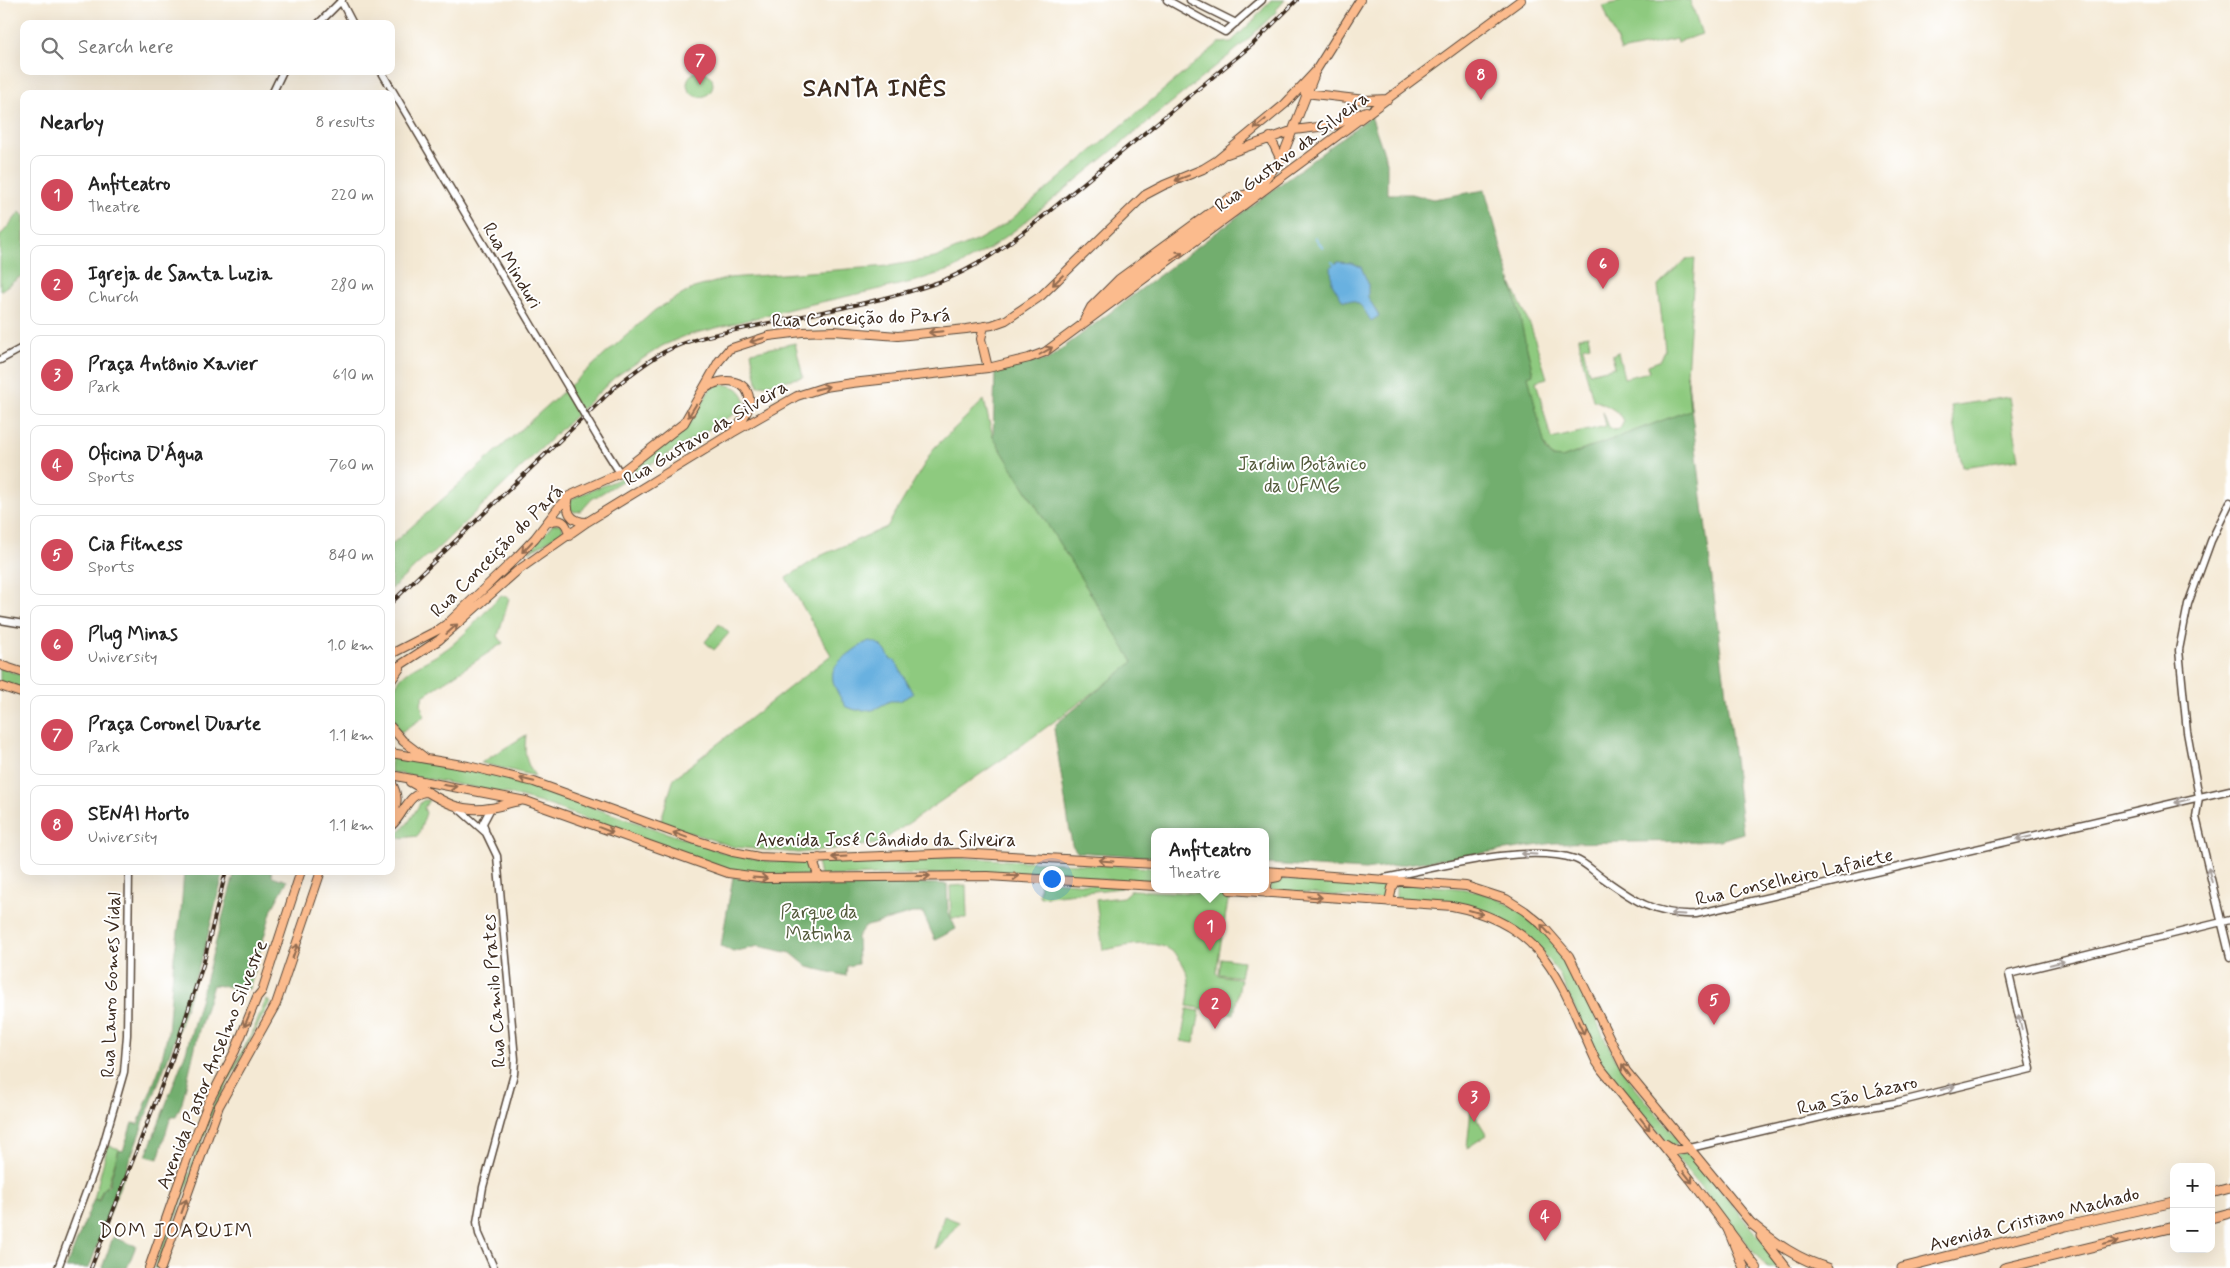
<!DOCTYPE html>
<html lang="en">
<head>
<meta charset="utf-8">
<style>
	:root { --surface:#fff; --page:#f6f6f6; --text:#222; --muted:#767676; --line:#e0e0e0; --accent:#d1495b }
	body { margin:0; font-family:Mynerve,sans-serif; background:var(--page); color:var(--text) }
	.controls { position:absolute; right:15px; bottom:15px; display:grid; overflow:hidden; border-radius:10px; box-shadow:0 5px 20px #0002 }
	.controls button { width:45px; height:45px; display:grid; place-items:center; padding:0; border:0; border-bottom:1px solid var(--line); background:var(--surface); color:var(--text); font:25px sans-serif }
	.you { position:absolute; left:1051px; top:878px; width:18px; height:18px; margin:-12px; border:4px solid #fff; border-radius:50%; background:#1a73e8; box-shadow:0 0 0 8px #1a73e833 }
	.badge { display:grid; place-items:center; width:32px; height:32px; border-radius:50%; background:var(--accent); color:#fff; font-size:16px; font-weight:700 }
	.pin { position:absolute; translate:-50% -41px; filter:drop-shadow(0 1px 2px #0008) }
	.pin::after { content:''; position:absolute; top:26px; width:18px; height:15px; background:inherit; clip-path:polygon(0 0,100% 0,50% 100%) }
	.popup { position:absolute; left:1151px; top:828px; width:118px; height:65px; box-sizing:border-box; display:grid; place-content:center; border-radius:10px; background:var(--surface); filter:drop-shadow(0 1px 4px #0005); font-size:16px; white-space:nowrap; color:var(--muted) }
	.popup b { font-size:19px; color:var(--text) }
	.popup::after { content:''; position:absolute; left:50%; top:100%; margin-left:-10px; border:10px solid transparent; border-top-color:var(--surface) }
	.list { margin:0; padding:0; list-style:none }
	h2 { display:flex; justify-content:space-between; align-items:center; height:65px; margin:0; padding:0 20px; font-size:21px }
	h2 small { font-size:16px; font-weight:400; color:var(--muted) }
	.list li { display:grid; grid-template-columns:32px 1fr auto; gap:15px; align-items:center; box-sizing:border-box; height:80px; margin:0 10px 10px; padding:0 10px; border:1px solid var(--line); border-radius:10px }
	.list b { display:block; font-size:19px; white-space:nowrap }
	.list p { margin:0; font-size:16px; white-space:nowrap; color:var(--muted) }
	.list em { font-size:16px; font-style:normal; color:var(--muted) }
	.icon { flex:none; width:28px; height:28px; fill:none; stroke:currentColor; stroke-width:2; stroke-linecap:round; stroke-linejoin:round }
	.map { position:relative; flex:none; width:2230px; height:1268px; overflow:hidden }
	.search { position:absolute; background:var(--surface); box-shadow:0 5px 20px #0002; left:20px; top:20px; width:375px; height:55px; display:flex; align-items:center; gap:12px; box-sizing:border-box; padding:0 18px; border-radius:10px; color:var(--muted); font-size:19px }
	.panel { position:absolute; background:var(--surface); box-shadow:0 5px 20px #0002; left:20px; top:90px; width:375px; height:785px; border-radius:10px }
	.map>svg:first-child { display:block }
	.green { fill:#8eca7f; stroke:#647a4e }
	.forest { fill:#72ae6e; stroke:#566c46 }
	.water { fill:#69b1e0; stroke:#526e7f }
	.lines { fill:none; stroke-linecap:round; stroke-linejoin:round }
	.stream { stroke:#69b1e0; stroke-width:2 }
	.minor-casing { stroke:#574739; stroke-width:9 }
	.major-casing { stroke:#574739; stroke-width:10 }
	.highway-casing { stroke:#574739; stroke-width:11 }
	.minor { stroke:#fff; stroke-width:6 }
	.major { stroke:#fbbb8d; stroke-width:8 }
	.highway { stroke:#fbbb8d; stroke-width:9 }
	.rail-casing { stroke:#3b2a1e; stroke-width:4 }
	.rail { stroke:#fff; stroke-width:2; stroke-dasharray:5.5; stroke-linecap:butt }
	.minor-bridge-casing { stroke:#574739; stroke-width:9; stroke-linecap:butt }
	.minor-bridge { stroke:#fff; stroke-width:6 }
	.oneway { stroke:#916b50 }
	.oneway2 { stroke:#a79f9a }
	.labels { text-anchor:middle; stroke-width:4; stroke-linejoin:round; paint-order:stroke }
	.street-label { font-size:19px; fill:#3b2a1e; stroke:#fff }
	.park-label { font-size:19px; fill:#545a3b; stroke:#fff }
	.neighbourhood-label { font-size:20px; letter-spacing:1px; fill:#3b2a1e; stroke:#fff }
	.district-label { font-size:24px; font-weight:bold; letter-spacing:1px; fill:#3b2a1e; stroke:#fff }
</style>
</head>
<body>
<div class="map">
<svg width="2230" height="1268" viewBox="0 0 2230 1268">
	<rect width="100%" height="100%" fill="#fff"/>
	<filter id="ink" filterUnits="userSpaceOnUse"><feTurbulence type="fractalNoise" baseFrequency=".02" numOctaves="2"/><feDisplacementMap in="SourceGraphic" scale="10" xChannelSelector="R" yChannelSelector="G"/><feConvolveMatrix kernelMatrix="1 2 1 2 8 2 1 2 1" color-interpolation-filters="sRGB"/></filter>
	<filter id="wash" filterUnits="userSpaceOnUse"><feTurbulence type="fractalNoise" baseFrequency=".0096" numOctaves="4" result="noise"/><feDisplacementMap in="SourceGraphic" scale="20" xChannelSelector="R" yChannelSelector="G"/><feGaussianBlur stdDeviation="1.12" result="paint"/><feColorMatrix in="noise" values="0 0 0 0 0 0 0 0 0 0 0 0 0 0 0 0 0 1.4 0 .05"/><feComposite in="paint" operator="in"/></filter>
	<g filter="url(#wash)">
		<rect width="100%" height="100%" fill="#f4e9d4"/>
		<path class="green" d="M 1271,0 L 1285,0 L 1276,10 L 1277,11 L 1242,45 L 1019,227 L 989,249 L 953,269 L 912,282 L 794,308 L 685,336 L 662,346 L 615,377 L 430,556 L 428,555 L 391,589 L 391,545 L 655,310 L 694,288 L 729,278 L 889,266 L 935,258 L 978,240 L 1007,223 L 1219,43 L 1231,42 L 1256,18 L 1256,17 Z
			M 1626,0 L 1690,0 L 1702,34 L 1677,42 L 1676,39 L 1621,51 L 1603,6 Z
			M687 84a13 13 0 1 1 26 0a13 13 0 1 1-26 0Z
			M 20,212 L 24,216 L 24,274 L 0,291 L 0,236 Z
			M 1695,258 L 1687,374 L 1691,410 L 1589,448 L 1562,458 L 1552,457 C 1538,440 1533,398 1528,376 L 1533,373 L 1510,281 L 1531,327 L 1547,378 L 1536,381 L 1551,439 L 1606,426 L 1603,412 L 1609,427 L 1614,430 L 1620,429 L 1624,421 C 1620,411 1603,403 1593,400 L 1581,354 L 1579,337 L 1588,335 L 1590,345 L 1583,347 L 1589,373 L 1615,367 L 1612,355 L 1618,352 L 1624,378 L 1649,372 L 1648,365 L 1659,361 L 1665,349 L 1658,286 L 1686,259 Z
			M 795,343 L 803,377 L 758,386 L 751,352 Z
			M 718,384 C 732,385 743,387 745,403 L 741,410 L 592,499 L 581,511 L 575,512 L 571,510 L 569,501 L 575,497 L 617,480 L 679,434 L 692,420 L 710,389 Z
			M 2009,397 L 2019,459 L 1962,467 L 1951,406 Z
			M 984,400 L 993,437 L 1134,663 L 1007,756 L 878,844 L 798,853 L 734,847 L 660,823 L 674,778 L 831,655 L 786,578 L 822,555 L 887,527 L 934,448 Z
			M 553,524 L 562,524 L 563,532 L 529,552 Z
			M 501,595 L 509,598 L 498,636 L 503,643 L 423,696 L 421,704 L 424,716 L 421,719 L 401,732 L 396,728 C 382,665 416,674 453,644 C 471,629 485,611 501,595 Z
			M 719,624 L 729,633 L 714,650 L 705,642 Z
			M 0,668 L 24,676 L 24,691 L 0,684 Z
			M 526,735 C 524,752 525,762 535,776 L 481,763 Z
			M 391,757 L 475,771 L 535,785 L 577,802 L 725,853 L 768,861 L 807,861 L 809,864 L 809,873 L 806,876 L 762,876 L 729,871 L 548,805 L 509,794 L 391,772 Z
			M 424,800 L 429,800 L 424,808 L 426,813 L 418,836 L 391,839 L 408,823 L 421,802 Z
			M 948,857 L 1155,868 L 1155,883 L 999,873 L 820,876 L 817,862 Z
			M 1274,879 C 1313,881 1351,880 1389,884 L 1390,886 L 1388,900 L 1270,890 L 1270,882 Z
			M 1040,880 L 1122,887 L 1122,888 L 1040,897 L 1039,895 Z
			M 1399,884 C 1420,885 1443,886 1464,889 C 1509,895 1551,931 1574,970 C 1589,998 1598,1029 1614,1056 C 1630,1086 1656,1111 1677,1138 L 1677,1144 L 1675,1146 L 1668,1143 L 1600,1063 L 1558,972 C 1549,960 1539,951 1529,941 C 1486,901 1454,903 1398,899 L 1396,898 L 1396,887 Z
			M 966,885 L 967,918 L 951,918 L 950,886 Z
			M 1131,890 L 1229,895 L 1216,973 L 1218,975 L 1241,979 L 1234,1014 L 1187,1006 C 1188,998 1190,990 1189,983 C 1189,975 1185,968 1181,961 C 1164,934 1129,946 1103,950 L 1096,900 L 1123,897 Z
			M 1221,958 L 1243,961 L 1240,977 L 1219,974 Z
			M 266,1000 L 270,1002 L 213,1111 L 192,1171 L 189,1170 L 210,1110 L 253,1031 Z
			M 1187,1009 L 1200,1011 L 1194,1043 L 1181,1041 Z
			M 1471,1109 L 1487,1135 L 1467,1148 Z
			M 108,1145 L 119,1149 L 108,1184 L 103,1189 L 98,1200 L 94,1199 Z
			M 1688,1151 L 1784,1268 L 1767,1268 L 1672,1152 L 1681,1155 Z
			M 189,1172 L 192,1173 L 158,1268 L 154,1268 Z
			M 944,1216 L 959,1222 L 941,1245 L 934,1249 Z"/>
		<path class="forest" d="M 1371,116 L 1387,162 L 1387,194 L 1411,194 L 1433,199 L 1485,190 L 1515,297 L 1533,374 L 1528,376 L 1546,450 L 1552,457 L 1562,458 L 1589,448 L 1690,410 L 1687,374 L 1743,833 L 1720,840 L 1708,841 L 1554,843 L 1365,870 L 1265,864 L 1265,832 L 1155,832 L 1155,857 L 1077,852 L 1072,845 L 1054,729 L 1056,724 L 1133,662 L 993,437 L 995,372 L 1021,363 L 1047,360 Z
			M 184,871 L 224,871 L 204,951 L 178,1031 L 89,1268 L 66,1268 L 94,1199 L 99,1201 L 103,1189 L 109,1185 L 119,1150 L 123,1151 L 132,1123 L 138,1124 L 160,1067 L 168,1032 L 174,957 L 181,912 Z
			M 235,871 L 271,871 L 272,876 L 287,881 L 272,909 L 249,989 L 213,985 L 199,1030 L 182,1103 L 176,1116 L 171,1116 L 158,1159 L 146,1156 L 186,1052 Z
			M 733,877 L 759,881 L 947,884 L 948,911 L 956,929 L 935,940 L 923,913 L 912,913 L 864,927 L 857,937 L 858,964 L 847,966 L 846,976 L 808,967 L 791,953 L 758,946 L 733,952 L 721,946 Z
			M 113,1237 L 136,1246 L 127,1268 L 102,1268 Z"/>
		<path class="water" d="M 1338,262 L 1352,263 L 1361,267 L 1368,283 L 1368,297 L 1379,316 L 1371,321 C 1361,305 1361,301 1342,300 L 1332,283 L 1331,266 Z
			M 869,641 C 880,642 886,650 891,660 L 895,660 L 913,694 L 899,701 L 890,701 L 873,710 L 856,710 L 846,707 C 834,687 823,672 846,656 C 854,650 860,645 869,641 Z"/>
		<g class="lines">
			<path class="stream" d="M 1315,237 L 1323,248
				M 1332,262 L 1334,264"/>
		</g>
	</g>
	<g filter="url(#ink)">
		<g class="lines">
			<g class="minor-casing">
				<path id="minor" d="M 1167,0 L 1225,32 L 1262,0
					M 1190,0 L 1236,23
					M 341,1 L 353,24
					M 318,24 L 342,0
					M 381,71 L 568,387
					M 272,94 L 283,71
					M 0,360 L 24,347
					M 598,438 L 620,473
					M 2230,502 L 2211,541 L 2188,604 L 2179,650 L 2187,732 L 2199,797 L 2196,817 L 2230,957
					M 0,620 L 24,624
					M 459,809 L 486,833 L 497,856 L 515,1059 L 514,1074 L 483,1187 L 477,1222 L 479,1234 L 494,1268
					M 485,830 L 483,823 L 491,808
					M 1384,878 C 1437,868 1524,843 1575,859 C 1584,862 1592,870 1600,876 C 1632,899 1654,916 1696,914 L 2230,790
					M 1690,1148 L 1843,1112 L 1894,1103 L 2031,1069 L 2009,974 L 2230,920
					M 58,1268 L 102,1149 L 124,1072 L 127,1035 L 129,871"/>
			</g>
			<g class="major-casing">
				<path id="major" d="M 1305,93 L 1365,100 L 1388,99
					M 1270,137 L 1281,160
					M 1227,154 L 1294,130 L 1335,125 L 1366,111
					M 1095,312 L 1117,290 L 1262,183 L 1281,160 L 1314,76
					M 984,326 L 981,339 L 988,368
					M 1081,326 L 1091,307 L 1119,279 L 1230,198 L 1243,195
					M 705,389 C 722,375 753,379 749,406 C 747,415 740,423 735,430
					M 569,496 C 565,511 570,522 587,522
					M 547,523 C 561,517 567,521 569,536
					M 391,654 L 438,630 L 448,623 L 517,557 L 535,538 L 562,503 L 569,496 L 620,473 L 684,423 L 719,361 L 729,349 L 769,336 L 802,332 L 834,331 L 898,336 L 966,329 L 992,325 L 1006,320 L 1041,296 L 1145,195 L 1164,185 L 1203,169 L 1216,161 L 1285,104 L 1315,72 L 1360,0
					M 0,665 L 24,673
					M 391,671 L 439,640 L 517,571 L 587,522 L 732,433 L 797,396 L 825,387 L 852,383 L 988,368 L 1029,358 L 1045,352 L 1521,0
					M 391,681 L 400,668
					M 0,686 L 24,694
					M 391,727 L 403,741 L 424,757
					M 391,753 L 468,766 L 534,782 L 698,841 L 733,852 L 759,857 L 807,859 L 958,853 L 1155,864
					M 391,775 L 526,801 L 728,873 L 765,878 L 988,876 L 1155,886
					M 391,782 C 398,794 399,804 391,816
					M 410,782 C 439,798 456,814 490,808 C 500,807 510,802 520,801
					M 391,826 C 405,814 407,792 428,792
					M 1265,871 L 1466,886 L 1506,899 L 1525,911 L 1541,924 L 1569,956 L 1626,1071 L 1752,1224
					M 819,878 L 814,864 L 819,858
					M 1230,890 L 1452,906 C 1547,924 1560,983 1596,1061 L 1602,1070 L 1691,1180 L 1757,1268
					M 1266,893 L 1268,879 L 1278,877
					M 1389,902 L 1392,888 L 1396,882
					M 1666,1144 L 1675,1150 L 1690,1148
					M 149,1268 L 189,1153 L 209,1101 L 235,1051 L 257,997 L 262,991 L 301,871
					M 161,1268 L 219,1106 L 276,1004 L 321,871"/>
			</g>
			<g class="highway-casing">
				<path id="highway" d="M 2211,1193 L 2230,1188
					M 2211,1218 L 2230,1213
					M 1752,1224 C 1775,1243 1799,1260 1828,1268
					M 1728,1229 L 1744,1268
					M 1761,1236 L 1786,1268
					M 1902,1268 L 2066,1226 L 2174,1202
					M 2004,1268 L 2174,1227"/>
			</g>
			<use href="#minor" class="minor"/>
			<use href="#major" class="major"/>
			<use href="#highway" class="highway"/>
			<g class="rail-casing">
				<path id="rail" d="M 391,603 L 615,387 C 630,375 646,362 664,352 C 690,338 722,333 751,327 C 813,313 879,303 939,282 C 975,269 1006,246 1035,223 L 1253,44 L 1297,0
					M 91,1268 L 172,1059 L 203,965 L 226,871"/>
			</g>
			<use href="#rail" class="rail"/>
			<g class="minor-bridge-casing">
				<path id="minor-bridge" d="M 568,387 L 598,438"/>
			</g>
			<use href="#minor-bridge" class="minor-bridge"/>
		</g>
		<defs><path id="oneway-shaft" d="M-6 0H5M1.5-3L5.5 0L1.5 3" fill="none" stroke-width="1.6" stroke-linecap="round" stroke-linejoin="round" transform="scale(1.25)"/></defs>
		<g class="oneway">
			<use href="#oneway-shaft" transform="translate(1260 124) rotate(140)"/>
			<use href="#oneway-shaft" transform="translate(1182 178) rotate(159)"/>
			<use href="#oneway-shaft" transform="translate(1177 256) rotate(-36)"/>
			<use href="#oneway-shaft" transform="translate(1058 280) rotate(136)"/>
			<use href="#oneway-shaft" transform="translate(936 332) rotate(175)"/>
			<use href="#oneway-shaft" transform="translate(757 340) rotate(164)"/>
			<use href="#oneway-shaft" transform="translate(1046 351) rotate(-30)"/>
			<use href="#oneway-shaft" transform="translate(822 388) rotate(-14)"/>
			<use href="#oneway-shaft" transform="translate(692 411) rotate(122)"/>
			<use href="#oneway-shaft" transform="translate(527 547) rotate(133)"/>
			<use href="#oneway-shaft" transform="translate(452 629) rotate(-41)"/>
			<use href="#oneway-shaft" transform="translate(527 780) rotate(-166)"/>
			<use href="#oneway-shaft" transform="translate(450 786) rotate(9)"/>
			<use href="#oneway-shaft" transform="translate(606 830) rotate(21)"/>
			<use href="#oneway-shaft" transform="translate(680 835) rotate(-160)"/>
			<use href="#oneway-shaft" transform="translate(839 857) rotate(177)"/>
			<use href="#oneway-shaft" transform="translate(1106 861) rotate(-176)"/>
			<use href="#oneway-shaft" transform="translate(923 876)"/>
			<use href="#oneway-shaft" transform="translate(1012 876) rotate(2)"/>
			<use href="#oneway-shaft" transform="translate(760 878) rotate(4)"/>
			<use href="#oneway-shaft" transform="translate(1315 897) rotate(4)"/>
			<use href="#oneway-shaft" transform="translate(1476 912) rotate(16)"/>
			<use href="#oneway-shaft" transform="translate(1546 930) rotate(-133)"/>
			<use href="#oneway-shaft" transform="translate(295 951) rotate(-71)"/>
			<use href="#oneway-shaft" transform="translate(247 1020) rotate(113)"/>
			<use href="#oneway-shaft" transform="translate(1581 1028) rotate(66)"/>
			<use href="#oneway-shaft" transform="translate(1626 1070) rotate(-125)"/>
			<use href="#oneway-shaft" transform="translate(1645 1124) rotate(51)"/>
			<use href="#oneway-shaft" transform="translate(1688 1177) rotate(52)"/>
			<use href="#oneway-shaft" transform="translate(184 1206) rotate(-70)"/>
			<use href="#oneway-shaft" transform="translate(2111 1243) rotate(-14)"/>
		</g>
		<g class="oneway2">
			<use href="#oneway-shaft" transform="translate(2182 801) rotate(167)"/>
			<use href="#oneway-shaft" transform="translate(2024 838) rotate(167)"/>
			<use href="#oneway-shaft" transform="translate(1529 854) rotate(-177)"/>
			<use href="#oneway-shaft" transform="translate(2210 875) rotate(-104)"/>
			<use href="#oneway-shaft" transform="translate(1678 914) rotate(-177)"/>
			<use href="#oneway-shaft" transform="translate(2057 963) rotate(-14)"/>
			<use href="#oneway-shaft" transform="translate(2020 1022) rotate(-103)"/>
			<use href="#oneway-shaft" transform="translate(1948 1088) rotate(-15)"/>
		</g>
	</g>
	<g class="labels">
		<g class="street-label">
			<text transform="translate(1291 151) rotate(-37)" y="7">Rua Gustavo da Silveira</text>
			<text transform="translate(513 265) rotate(59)" y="7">Rua Minduri</text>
			<text transform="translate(861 317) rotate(-2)" y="7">Rua Conceição do Pará</text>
			<text transform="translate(705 432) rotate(-31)" y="7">Rua Gustavo da Silveira</text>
			<text transform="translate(496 550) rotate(-45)" y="7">Rua Conceição do Pará</text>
			<text x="886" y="846">Avenida José Cândido da Silveira</text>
			<text transform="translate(1794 876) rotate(-13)" y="7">Rua Conselheiro Lafaiete</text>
			<text transform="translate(110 985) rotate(-88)" y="7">Rua Lauro Gomes Vidal</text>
			<text transform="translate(493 991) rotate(-94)" y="7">Rua Camilo Prates</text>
			<text transform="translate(211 1064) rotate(-68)" y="7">Avenida Pastor Anselmo Silvestre</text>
			<text transform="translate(1857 1094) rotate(-13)" y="7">Rua São Lázaro</text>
			<text transform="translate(2034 1218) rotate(-14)" y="7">Avenida Cristiano Machado</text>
		</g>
		<g class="park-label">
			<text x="1302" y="470">Jardim Botânico<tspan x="1302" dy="22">da UFMG</tspan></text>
			<text x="819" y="918">Parque da<tspan x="819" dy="22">Matinha</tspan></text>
		</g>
		<g class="neighbourhood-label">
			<text x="176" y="1237">DOM JOAQUIM</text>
		</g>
		<g class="district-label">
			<text x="875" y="96">SANTA INÊS</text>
		</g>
	</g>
</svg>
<div class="controls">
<button>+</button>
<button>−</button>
</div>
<div class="you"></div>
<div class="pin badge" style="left:1210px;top:951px">1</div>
<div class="popup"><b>Anfiteatro</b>Theatre</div>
<div class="pin badge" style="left:1215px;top:1029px">2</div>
<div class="pin badge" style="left:1474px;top:1122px">3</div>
<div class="pin badge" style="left:1545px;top:1241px">4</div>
<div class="pin badge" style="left:1714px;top:1025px">5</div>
<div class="pin badge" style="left:1603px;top:289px">6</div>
<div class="pin badge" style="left:700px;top:85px">7</div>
<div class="pin badge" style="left:1481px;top:100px">8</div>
<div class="search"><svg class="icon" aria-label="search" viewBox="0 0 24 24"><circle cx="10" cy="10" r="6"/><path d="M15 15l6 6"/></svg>Search here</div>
<section class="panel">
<h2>Nearby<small>8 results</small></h2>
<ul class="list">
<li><span class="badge">1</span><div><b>Anfiteatro</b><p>Theatre</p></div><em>220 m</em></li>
<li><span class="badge">2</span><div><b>Igreja de Santa Luzia</b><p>Church</p></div><em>280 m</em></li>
<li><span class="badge">3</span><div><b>Praça Antônio Xavier</b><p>Park</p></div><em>610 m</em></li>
<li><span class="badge">4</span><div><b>Oficina D'Água</b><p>Sports</p></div><em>760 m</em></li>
<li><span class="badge">5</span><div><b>Cia Fitness</b><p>Sports</p></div><em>840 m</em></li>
<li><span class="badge">6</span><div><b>Plug Minas</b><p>University</p></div><em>1.0 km</em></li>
<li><span class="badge">7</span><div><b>Praça Coronel Duarte</b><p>Park</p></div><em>1.1 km</em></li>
<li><span class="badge">8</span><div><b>SENAI Horto</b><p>University</p></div><em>1.1 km</em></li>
</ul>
</section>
</div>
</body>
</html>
